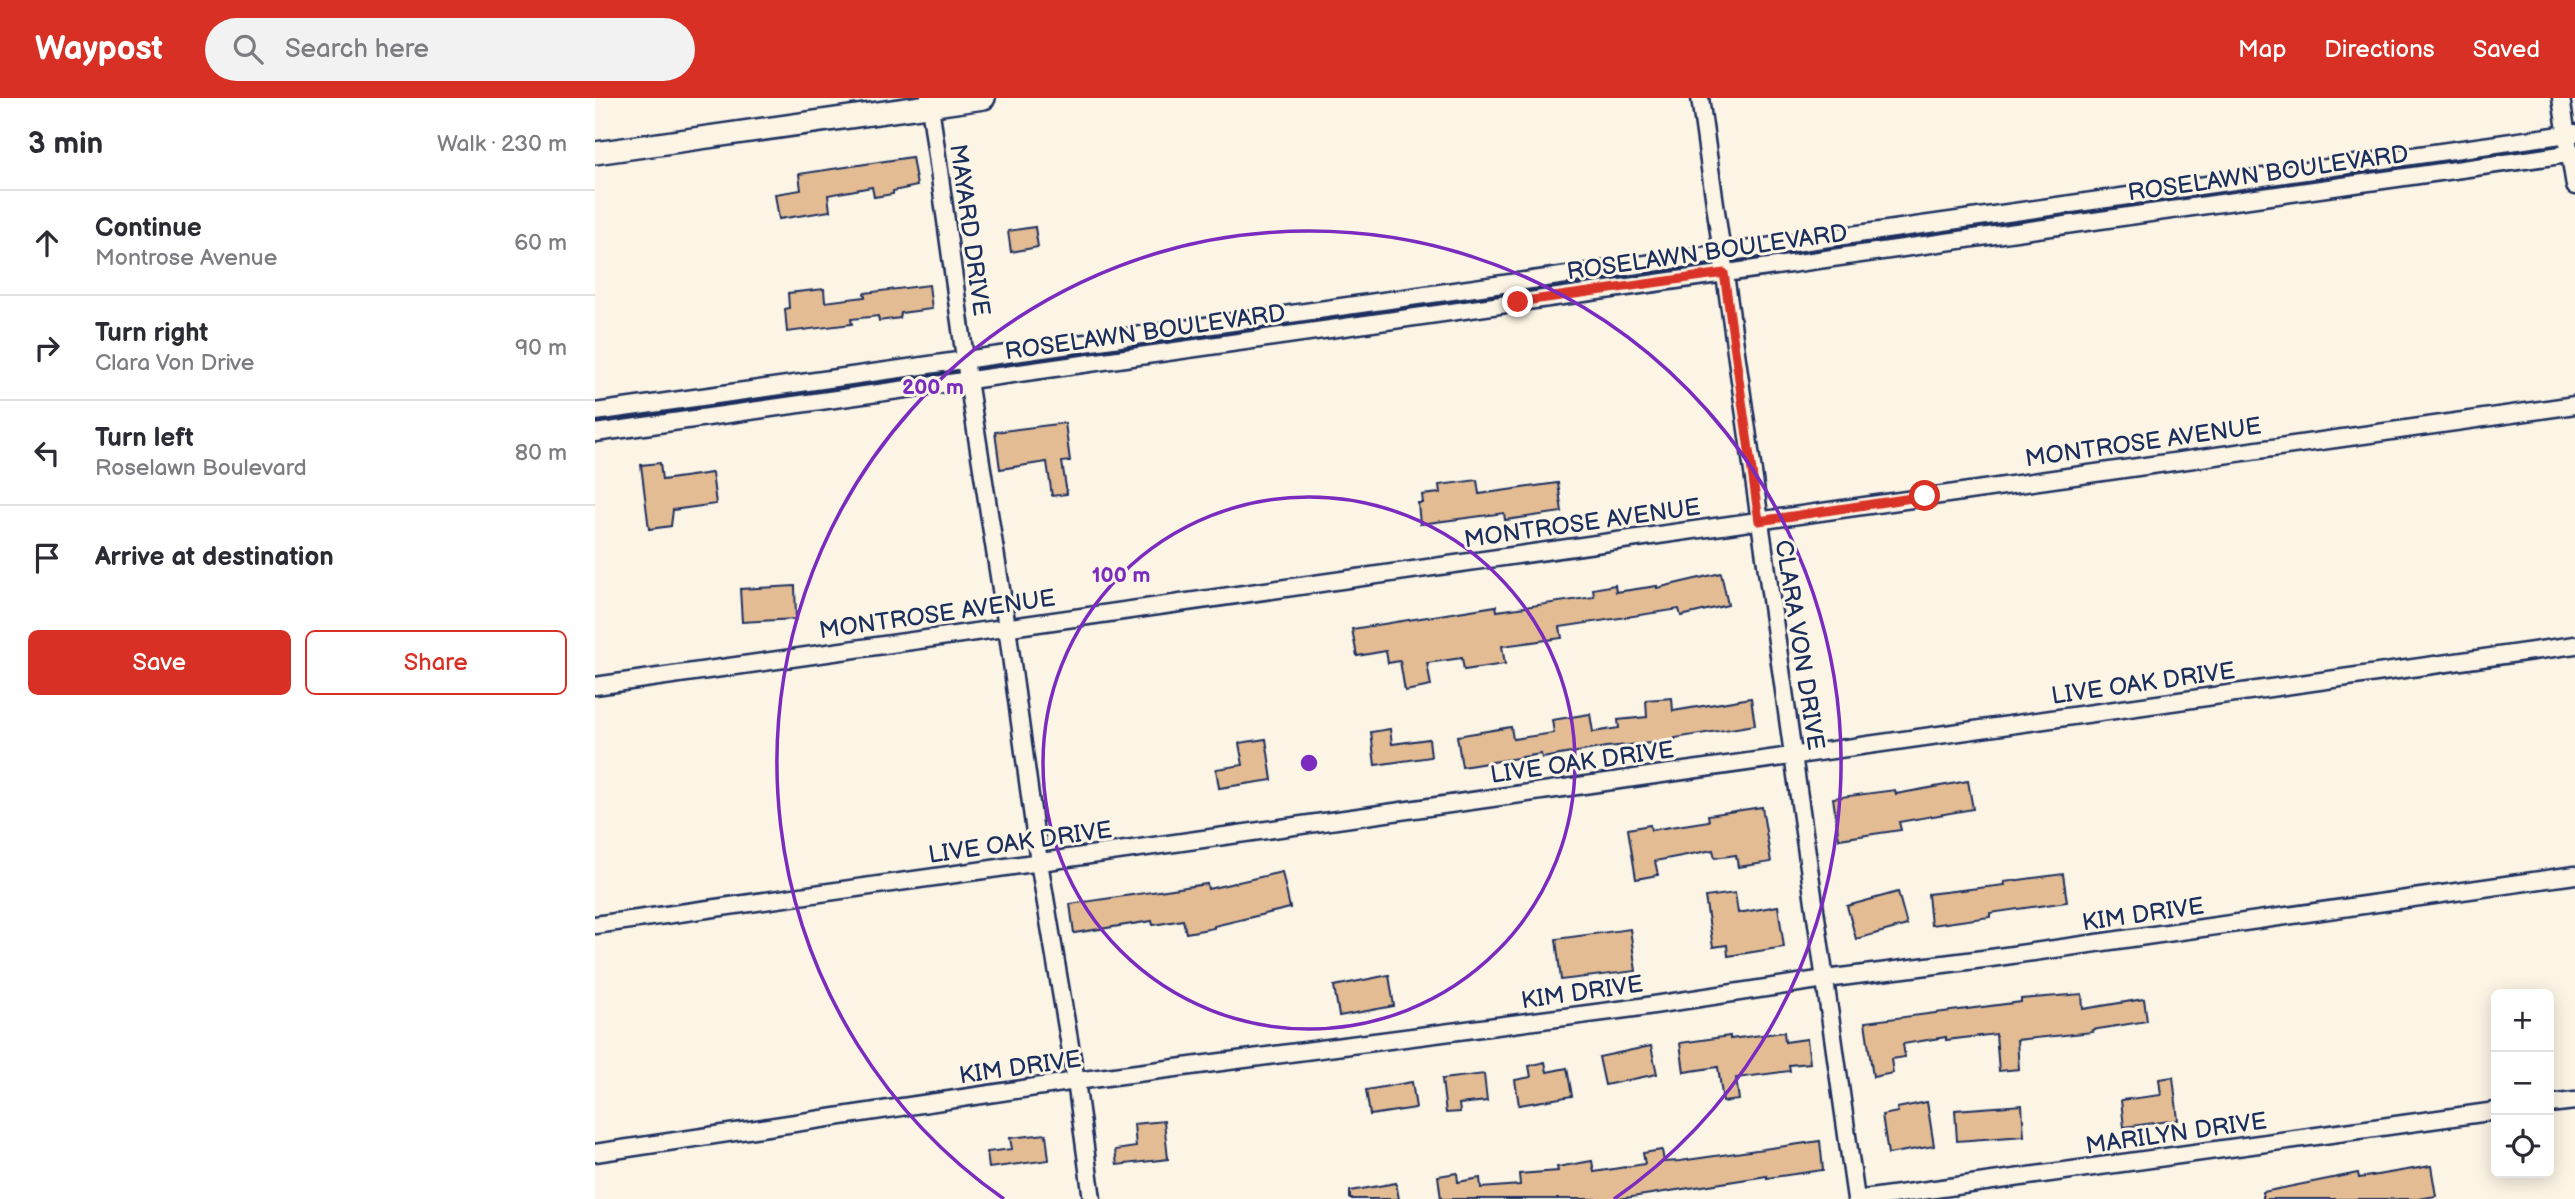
<!DOCTYPE html>
<html lang="en">
<head>
<meta charset="utf-8">
<style>
	:root { --surface:#fff; --page:#f2f2f3; --text:#2b2b33; --muted:#7c7c81; --line:#e1e1e2; --accent:#d93025 }
	body { margin:0; font-family:"Balsamiq Sans",sans-serif; background:var(--page); color:var(--text) }
	.controls { position:absolute; right:21px; bottom:21px; display:grid; overflow:hidden; border-radius:10px; box-shadow:0 4px 18px #0003 }
	.controls button { width:63px; height:63px; display:grid; place-items:center; padding:0; border:0; border-bottom:2px solid var(--line); background:var(--surface); color:var(--text); font:35px sans-serif }
	.stop { position:absolute; width:21px; height:21px; margin:-16px; border:5px solid #d93025; border-radius:50%; background:#fff }
	.stop.end { background:#d93025; border-color:#fff; box-shadow:0 2px 7px #0008 }
	.list { margin:0; padding:0; list-style:none }
	h2 { display:flex; justify-content:space-between; align-items:center; height:91px; margin:0; padding:0 28px; font-size:30px }
	h2 small { font-size:23px; font-weight:400; color:var(--muted) }
	.list li { display:grid; grid-template-columns:46px 1fr auto; gap:21px; align-items:center; box-sizing:border-box; height:105px; padding:0 28px; border-top:2px solid var(--line) }
	.list b { display:block; font-size:26px; white-space:nowrap }
	.list p { margin:0; font-size:23px; white-space:nowrap; color:var(--muted) }
	.list em { font-size:23px; font-style:normal; color:var(--muted) }
	.actions { display:flex; gap:14px; padding:21px 28px }
	.actions a { flex:1; padding:16px 0; border:2px solid var(--accent); border-radius:10px; text-align:center; font-size:24px; color:var(--accent) }
	.actions .main { background:var(--accent); color:#fff }
	.icon { flex:none; width:38px; height:38px; fill:none; stroke:currentColor; stroke-width:2; stroke-linecap:round; stroke-linejoin:round }
	.map { position:relative; flex:none; width:1980px; height:1101px; overflow:hidden }
	header { display:flex; align-items:center; gap:42px; box-sizing:border-box; height:98px; padding:0 35px; background:var(--accent); color:#fff }
	header strong { font-size:33px }
	nav { display:flex; gap:38px; margin-inline-start:auto; font-size:24px }
	.search { width:490px; height:63px; background:var(--page); display:flex; align-items:center; gap:18px; box-sizing:border-box; padding:0 24px; border-radius:38px; color:var(--muted); font-size:26px }
	main { display:flex }
	aside { flex:1; background:var(--surface) }
	.map>svg:first-child { display:block }
	.building { fill:#e3bc94; stroke:#1b2f5e; stroke-width:2 }
	.lines { fill:none; stroke-linecap:round; stroke-linejoin:round }
	.minor-casing { stroke:#1b2f5e; stroke-width:21 }
	.tertiary-casing { stroke:#1b2f5e; stroke-width:26 }
	.minor { stroke:#fcf5e5; stroke-width:16 }
	.tertiary { stroke:#fcf5e5; stroke-width:21 }
	.route { stroke:#d93025; stroke-width:9 }
	.ring { fill:none; stroke:#7b2cbf; stroke-width:3.5 }
	.labels { text-anchor:middle; stroke-width:6; stroke-linejoin:round; paint-order:stroke }
	.street-label { font-size:24px; fill:#1b2f5e; stroke:#fcf5e5 }
	.centre { fill:#7b2cbf; stroke:#fcf5e5; stroke-width:3.5 }
	.ring-label { font-size:21px; text-anchor:middle; font-weight:bold; fill:#7b2cbf; stroke:#fcf5e5; stroke-width:6; stroke-linejoin:round; paint-order:stroke }
</style>
</head>
<body>
<header>
<strong>Waypost</strong>
<div class="search"><svg class="icon" aria-label="search" viewBox="0 0 24 24"><circle cx="10" cy="10" r="6"/><path d="M15 15l6 6"/></svg>Search here</div>
<nav><a>Map</a><a>Directions</a><a>Saved</a></nav>
</header>
<main>
<aside>
<h2>3 min<small>Walk · 230 m</small></h2>
<ul class="list">
<li><svg class="icon" aria-label="ahead" viewBox="0 0 24 24"><path d="M12 20V5M6 11l6-6 6 6"/></svg><div><b>Continue</b><p>Montrose Avenue</p></div><em>60 m</em></li>
<li><svg class="icon" aria-label="right" viewBox="0 0 24 24"><path d="M7 20v-9h11M14 6l5 5-5 5"/></svg><div><b>Turn right</b><p>Clara Von Drive</p></div><em>90 m</em></li>
<li><svg class="icon" aria-label="left" viewBox="0 0 24 24"><path d="M17 20v-9H6M10 6l-5 5 5 5"/></svg><div><b>Turn left</b><p>Roselawn Boulevard</p></div><em>80 m</em></li>
<li><svg class="icon" aria-label="arrive" viewBox="0 0 24 24"><path d="M6 21V4h12l-3 4 3 4H6"/></svg><div><b>Arrive at destination</b></div></li>
</ul>
<div class="actions"><a class="main">Save</a><a>Share</a></div>
</aside>
<div class="map">
<svg width="1980" height="1101" viewBox="0 0 1980 1101">
	<rect width="100%" height="100%" fill="#fcf5e5"/>
	<filter id="ink" filterUnits="userSpaceOnUse"><feTurbulence type="fractalNoise" baseFrequency=".0143" numOctaves="2"/><feDisplacementMap in="SourceGraphic" scale="14" xChannelSelector="R" yChannelSelector="G"/><feConvolveMatrix kernelMatrix="1 2 1 2 8 2 1 2 1" color-interpolation-filters="sRGB"/></filter>
	<g filter="url(#ink)">
		<path class="building" d="M 317,59 L 322,88 L 298,93 L 298,96 L 279,99 L 277,89 L 233,97 L 235,113 L 184,121 L 180,96 L 206,92 L 204,76 Z
			M 440,129 L 443,149 L 416,154 L 413,133 Z
			M 334,187 L 337,211 L 306,215 L 305,220 L 284,223 L 283,218 L 256,221 L 257,226 L 192,234 L 190,211 L 194,210 L 193,195 L 229,191 L 230,204 L 270,199 L 269,195 Z
			M 470,325 L 475,363 L 467,364 L 472,396 L 457,398 L 452,364 L 405,371 L 400,334 Z
			M 65,365 L 67,382 L 117,375 L 121,406 L 78,412 L 76,428 L 54,431 L 46,367 Z
			M 882,382 L 884,396 L 963,385 L 967,414 L 910,422 L 909,415 L 825,426 L 823,405 L 828,405 L 827,397 L 845,395 L 844,387 Z
			M 1126,475 L 1133,507 L 1086,518 L 1084,511 L 965,529 L 967,540 L 907,548 L 910,566 L 869,572 L 867,560 L 832,565 L 836,588 L 810,593 L 805,563 L 793,565 L 791,553 L 762,558 L 757,531 L 901,508 L 902,513 L 999,499 L 998,491 L 1020,487 L 1021,494 L 1062,488 L 1062,490 Z
			M 200,488 L 201,521 L 147,524 L 145,491 Z
			M 1077,600 L 1078,613 L 1156,600 L 1160,627 L 1080,640 L 1080,643 L 1011,649 L 947,660 L 946,656 L 867,669 L 862,638 L 916,629 L 918,641 L 959,635 L 957,622 L 995,616 L 998,634 L 1024,630 L 1023,622 L 1052,619 L 1051,602 Z
			M 795,631 L 797,646 L 834,641 L 836,659 L 780,667 L 776,634 Z
			M 671,641 L 677,682 L 624,690 L 621,671 L 648,667 L 644,645 Z
			M 1373,683 L 1378,711 L 1304,724 L 1306,732 L 1244,741 L 1238,700 L 1300,692 L 1301,696 Z
			M 1167,709 L 1176,764 L 1143,769 L 1141,757 L 1120,760 L 1118,752 L 1060,763 L 1063,777 L 1041,781 L 1033,731 L 1055,727 L 1056,732 L 1114,723 L 1113,717 Z
			M 687,774 L 695,810 L 619,828 L 619,830 L 591,835 L 588,822 L 558,827 L 557,823 L 479,835 L 475,806 L 612,786 L 613,791 Z
			M 1468,776 L 1472,804 L 1395,815 L 1395,819 L 1336,827 L 1333,796 L 1410,787 L 1409,784 Z
			M 1303,794 L 1312,827 L 1261,841 L 1252,808 Z
			M 1140,795 L 1143,815 L 1183,808 L 1189,849 L 1133,858 L 1132,847 L 1118,849 L 1110,799 Z
			M 1035,831 L 1041,873 L 966,882 L 961,841 Z
			M 794,877 L 799,908 L 744,918 L 739,888 Z
			M 1487,896 L 1488,911 L 1549,901 L 1552,923 L 1497,932 L 1498,934 L 1422,942 L 1424,971 L 1404,973 L 1401,936 L 1351,942 L 1351,939 L 1308,946 L 1310,959 L 1296,961 L 1298,975 L 1278,979 L 1270,924 L 1426,904 L 1426,901 Z
			M 1189,934 L 1190,944 L 1212,941 L 1215,965 L 1194,967 L 1195,973 L 1141,980 L 1144,1002 L 1128,1004 L 1123,969 L 1089,974 L 1085,945 L 1135,938 L 1135,941 Z
			M 1056,948 L 1062,976 L 1010,987 L 1004,959 Z
			M 950,964 L 952,974 L 972,970 L 977,998 L 924,1007 L 920,982 L 936,979 L 934,968 Z
			M 889,976 L 892,1003 L 864,1006 L 865,1014 L 851,1015 L 847,981 Z
			M 1578,979 L 1583,1022 L 1529,1029 L 1526,1002 L 1566,997 L 1564,981 Z
			M 817,984 L 821,1010 L 775,1017 L 771,992 Z
			M 1332,1004 L 1339,1048 L 1293,1056 L 1287,1017 L 1303,1014 L 1302,1010 Z
			M 1427,1007 L 1429,1038 L 1362,1043 L 1360,1012 Z
			M 569,1023 L 573,1061 L 522,1067 L 520,1052 L 541,1049 L 539,1026 Z
			M 451,1036 L 454,1062 L 394,1070 L 392,1054 L 417,1051 L 415,1040 Z
			M 1225,1043 L 1228,1072 L 1172,1080 L 1172,1078 L 1024,1101 L 846,1101 L 843,1078 L 862,1075 L 863,1084 L 885,1080 L 886,1090 L 925,1087 L 924,1076 L 963,1073 L 962,1069 L 997,1063 L 999,1074 L 1050,1066 L 1048,1055 L 1067,1052 L 1069,1064 L 1085,1063 Z
			M 1836,1068 L 1841,1098 L 1823,1101 L 1668,1101 L 1668,1094 L 1763,1075 L 1764,1080 Z
			M 801,1085 L 804,1101 L 755,1101 L 755,1093 Z"/>
		<g class="lines">
			<g class="minor-casing">
				<path id="minor" d="M 334,0 L 373,282 L 412,529 L 444,764 L 481,983 L 497,1101
					M 1105,0 L 1261,1101
					M 1966,0 L 1980,88
					M 0,314 L 1980,35
					M 0,335 L 1980,55
					M 0,588 L 1980,307
					M 0,827 L 1980,547
					M 1954,1006 L 1980,1003
					M 0,1055 L 481,983 L 1039,910 L 1230,881 L 1396,860 L 1980,777
					M 1268,1101 L 1901,1013"/>
			</g>
			<g class="tertiary-casing">
				<path id="tertiary" d="M 0,55 L 389,0"/>
			</g>
			<use href="#minor" class="minor"/>
			<use href="#tertiary" class="tertiary"/>
		</g>
	</g>
	<g class="lines" filter="url(#ink)">
		<path class="route" d="M 923,204 L 1129,175 L 1164,423 L 1330,398"/>
	</g>
	<g class="ring">
		<circle cx="714" cy="665" r="266"/>
		<path d="M409 1101A532 532 0 1 1 1019 1101"/>
	</g>
	<g class="labels">
		<g class="street-label">
			<text transform="translate(1673 75) rotate(-8)" y="8">ROSELAWN BOULEVARD</text>
			<text transform="translate(375 132) rotate(82)" y="8">MAYARD DRIVE</text>
			<text transform="translate(1112 154) rotate(-8)" y="8">ROSELAWN BOULEVARD</text>
			<text transform="translate(550 234) rotate(-8)" y="8">ROSELAWN BOULEVARD</text>
			<text transform="translate(1548 344) rotate(-8)" y="8">MONTROSE AVENUE</text>
			<text transform="translate(987 425) rotate(-8)" y="8">MONTROSE AVENUE</text>
			<text transform="translate(342 516) rotate(-8)" y="8">MONTROSE AVENUE</text>
			<text transform="translate(1205 547) rotate(81)" y="8">CLARA VON DRIVE</text>
			<text transform="translate(1548 585) rotate(-8)" y="8">LIVE OAK DRIVE</text>
			<text transform="translate(987 664) rotate(-8)" y="8">LIVE OAK DRIVE</text>
			<text transform="translate(425 744) rotate(-8)" y="8">LIVE OAK DRIVE</text>
			<text transform="translate(1548 816) rotate(-8)" y="8">KIM DRIVE</text>
			<text transform="translate(987 894) rotate(-8)" y="8">KIM DRIVE</text>
			<text transform="translate(425 969) rotate(-8)" y="8">KIM DRIVE</text>
			<text transform="translate(1581 1035) rotate(-8)" y="8">MARILYN DRIVE</text>
		</g>
	</g>
	<circle cx="714" cy="665" r="10" class="centre"/>
	<g class="ring-label">
		<text x="338" y="296">200 m</text>
		<text x="526" y="484">100 m</text>
	</g>
</svg>
<div class="controls">
<button>+</button>
<button>−</button>
<button><svg class="icon" aria-label="locate" viewBox="0 0 24 24"><circle cx="12" cy="12" r="6"/><path d="M12 2v4M12 18v4M2 12h4M18 12h4"/></svg></button>
</div>
<div class="stop" style="left:1330px;top:398px"></div>
<div class="stop end" style="left:923px;top:204px"></div>
</div>
</main>
</body>
</html>
